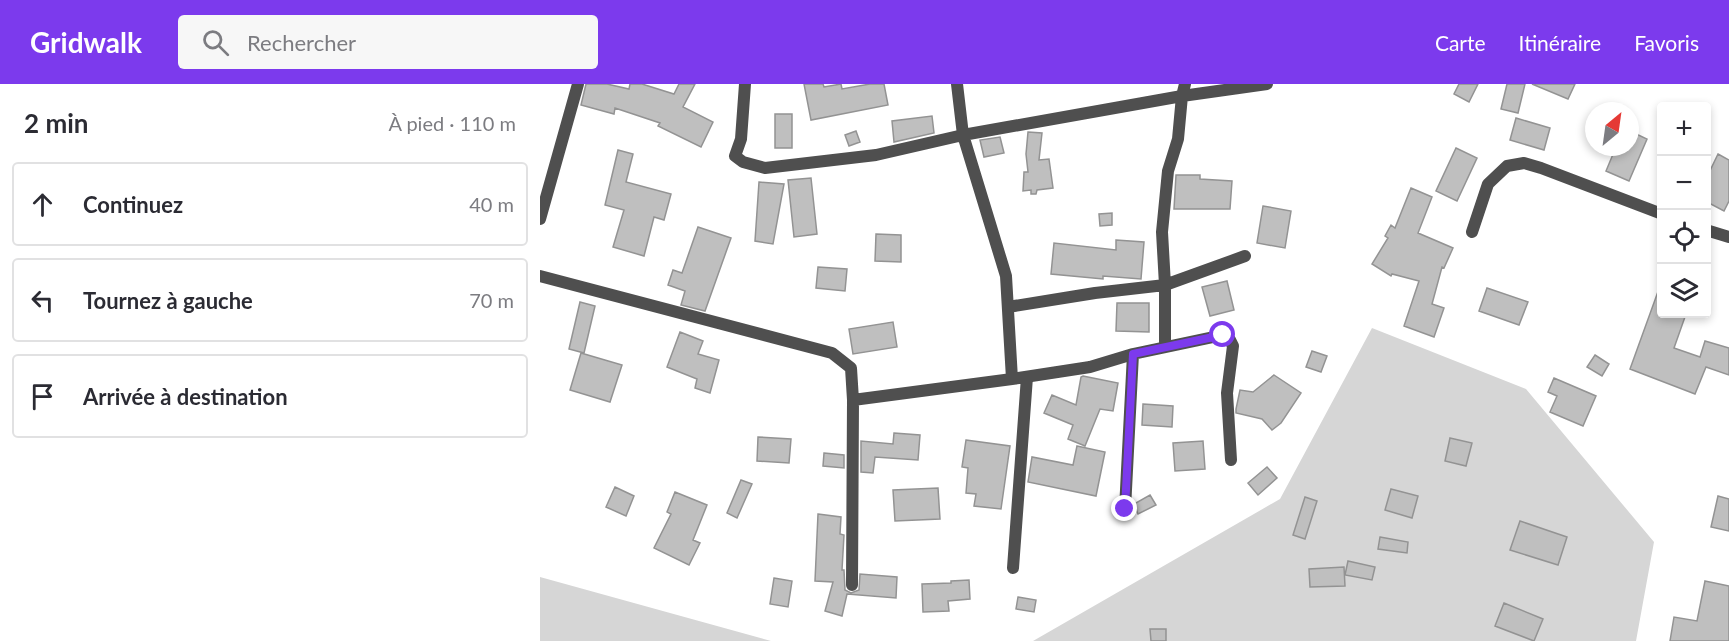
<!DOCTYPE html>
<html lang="fr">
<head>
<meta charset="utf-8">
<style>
	:root { --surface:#fff; --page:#f7f7f7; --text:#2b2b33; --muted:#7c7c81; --line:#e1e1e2; --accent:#7c3aed }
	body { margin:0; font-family:Lato,sans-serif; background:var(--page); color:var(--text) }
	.controls { position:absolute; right:18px; top:18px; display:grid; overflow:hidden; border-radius:6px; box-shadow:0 3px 9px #0003 }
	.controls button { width:54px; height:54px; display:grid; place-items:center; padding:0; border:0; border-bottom:2px solid var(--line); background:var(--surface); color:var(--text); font:30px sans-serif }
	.compass { position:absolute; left:1045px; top:18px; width:54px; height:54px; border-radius:50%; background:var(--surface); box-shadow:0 3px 9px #0003; rotate:29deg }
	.stop { position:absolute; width:18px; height:18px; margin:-14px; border:4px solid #7c3aed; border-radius:50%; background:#fff }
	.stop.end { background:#7c3aed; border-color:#fff; box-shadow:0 2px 6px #0008 }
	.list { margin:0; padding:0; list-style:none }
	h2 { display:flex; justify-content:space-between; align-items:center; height:78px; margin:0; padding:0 24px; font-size:26px }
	h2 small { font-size:20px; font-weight:400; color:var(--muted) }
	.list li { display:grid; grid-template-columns:39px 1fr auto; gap:18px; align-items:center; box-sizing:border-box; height:84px; margin:0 12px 12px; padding:0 12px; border:2px solid var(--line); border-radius:6px }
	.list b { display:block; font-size:22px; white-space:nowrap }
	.list em { font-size:20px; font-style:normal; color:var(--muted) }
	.icon { flex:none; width:33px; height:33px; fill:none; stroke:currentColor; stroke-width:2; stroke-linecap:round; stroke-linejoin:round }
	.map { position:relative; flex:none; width:1189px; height:557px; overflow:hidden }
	header { display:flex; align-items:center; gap:36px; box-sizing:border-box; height:84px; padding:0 30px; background:var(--accent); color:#fff }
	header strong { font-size:28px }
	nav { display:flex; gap:33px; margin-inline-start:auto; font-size:21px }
	.search { width:420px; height:54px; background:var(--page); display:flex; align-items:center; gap:15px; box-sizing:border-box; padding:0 21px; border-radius:6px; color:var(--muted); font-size:22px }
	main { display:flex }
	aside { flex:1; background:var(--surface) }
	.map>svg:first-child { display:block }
	.green { fill:#d6d6d6 }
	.building { fill:#bfbfbf; stroke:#939393; stroke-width:1.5 }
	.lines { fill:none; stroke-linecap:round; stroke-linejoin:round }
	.minor { stroke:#4f4f4f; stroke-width:12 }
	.route { stroke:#7c3aed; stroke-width:8 }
</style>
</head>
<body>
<header>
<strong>Gridwalk</strong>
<div class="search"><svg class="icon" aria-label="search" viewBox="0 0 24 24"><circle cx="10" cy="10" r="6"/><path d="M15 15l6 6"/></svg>Rechercher</div>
<nav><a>Carte</a><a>Itinéraire</a><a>Favoris</a></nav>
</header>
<main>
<aside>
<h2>2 min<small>À pied · 110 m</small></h2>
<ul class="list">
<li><svg class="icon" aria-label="ahead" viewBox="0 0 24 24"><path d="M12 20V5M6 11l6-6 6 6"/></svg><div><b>Continuez</b></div><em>40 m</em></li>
<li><svg class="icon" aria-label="left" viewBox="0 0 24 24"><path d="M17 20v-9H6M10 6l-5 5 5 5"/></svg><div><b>Tournez à gauche</b></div><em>70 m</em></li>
<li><svg class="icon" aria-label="arrive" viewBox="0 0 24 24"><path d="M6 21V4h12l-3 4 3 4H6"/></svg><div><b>Arrivée à destination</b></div></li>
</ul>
</aside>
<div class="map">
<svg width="1189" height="557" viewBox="0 0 1189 557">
	<rect width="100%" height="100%" fill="#fff"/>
	<path class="green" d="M 832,244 L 986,305 L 1114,458 L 1096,557 L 493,557 L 740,415 Z
		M 0,493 L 231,557 L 0,557 Z"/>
	<path class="building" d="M 46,0 L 67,0 L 89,5 L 90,0 L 102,0 L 134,10 L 139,0 L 155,0 L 143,23 L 173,38 L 161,63 L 118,42 L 120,39 L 75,24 L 74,30 L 41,21 Z
		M 264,0 L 283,0 L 284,3 L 301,0 L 302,5 L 330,0 L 344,0 L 348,21 L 271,36 Z
		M 919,0 L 938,0 L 929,18 L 914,10 Z
		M 967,0 L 985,0 L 978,29 L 961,25 Z
		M 992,0 L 1035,0 L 1028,15 Z
		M 235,30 L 252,30 L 252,64 L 235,64 Z
		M 392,32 L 394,49 L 354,58 L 352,37 Z
		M 976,34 L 1010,44 L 1004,66 L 970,56 Z
		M 316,47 L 320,58 L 309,62 L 305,51 Z
		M 1090,47 L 1107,55 L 1089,97 L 1066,87 L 1076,63 L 1090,63 Z
		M 488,48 L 502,49 L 499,76 L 509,75 L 513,104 L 497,106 L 496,110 L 491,110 L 491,106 L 483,107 L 484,88 L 488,88 L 486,70 Z
		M 460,53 L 464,69 L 444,73 L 440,56 Z
		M 916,64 L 937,74 L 917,117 L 896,107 Z
		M 78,66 L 93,70 L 86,98 L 131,110 L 124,136 L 114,133 L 104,172 L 73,163 L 84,126 L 65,121 Z
		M 1178,70 L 1189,76 L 1189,117 L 1184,127 L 1167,118 L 1167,93 Z
		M 636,91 L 660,91 L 660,95 L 692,97 L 690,125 L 634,125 Z
		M 271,94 L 277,150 L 254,153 L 248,96 Z
		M 219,98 L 244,100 L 233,160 L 215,157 Z
		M 871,104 L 892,113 L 878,149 L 913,164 L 904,184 L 902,183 L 892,220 L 904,224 L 894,253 L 864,242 L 879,197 L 852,190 L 851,192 L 832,180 L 848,154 L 845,152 L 851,141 L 855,144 Z
		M 723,122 L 751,127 L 745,164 L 717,159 Z
		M 572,129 L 572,141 L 560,142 L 559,130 Z
		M 158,143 L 191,154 L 165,227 L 141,221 L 145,207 L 128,201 L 133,186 L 142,189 Z
		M 336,150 L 361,151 L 361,178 L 335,177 Z
		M 576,156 L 604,158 L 601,195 L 563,192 L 563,195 L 511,190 L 514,159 L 576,166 Z
		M 278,183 L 307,185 L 305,207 L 276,204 Z
		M 687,197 L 694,226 L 670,232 L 662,203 Z
		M 1120,202 L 1122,203 L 1122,230 L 1146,230 L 1134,264 L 1160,273 L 1165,257 L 1189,264 L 1189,291 L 1166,283 L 1155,310 L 1090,285 Z
		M 947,204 L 988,218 L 979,241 L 939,227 Z
		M 40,218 L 55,222 L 44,269 L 29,265 Z
		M 577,219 L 609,219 L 609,248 L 576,247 Z
		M 353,238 L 357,263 L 313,270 L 309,245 Z
		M 140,248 L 163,257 L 158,270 L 179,276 L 170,309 L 155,304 L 157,295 L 127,283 Z
		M 772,267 L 787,272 L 781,288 L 766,283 Z
		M 41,269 L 82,281 L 70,318 L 30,306 Z
		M 1055,271 L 1069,280 L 1062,292 L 1047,283 Z
		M 734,291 L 761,309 L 741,339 L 732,346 L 722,335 L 696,329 L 696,325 L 700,306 L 713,308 Z
		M 543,292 L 578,299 L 573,327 L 560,325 L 545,362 L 528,355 L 533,341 L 504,329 L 512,311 L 536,321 L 541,293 Z
		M 1014,294 L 1056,312 L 1043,342 L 1010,328 L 1017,312 L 1008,308 Z
		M 603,320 L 633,322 L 632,343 L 602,341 Z
		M 354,349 L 380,351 L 378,376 L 335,373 L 333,389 L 321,388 L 321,357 L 353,360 Z
		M 218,353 L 251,355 L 249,379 L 217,377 Z
		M 910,354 L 932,359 L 926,382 L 905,377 Z
		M 426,356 L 470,362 L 461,425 L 434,422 L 436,410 L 426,409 L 428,384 L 422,383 Z
		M 663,357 L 665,385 L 635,387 L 633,359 Z
		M 537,362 L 565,368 L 556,412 L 488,398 L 492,373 L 533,381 Z
		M 284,369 L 304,371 L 304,384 L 283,382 Z
		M 727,383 L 737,394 L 718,411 L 708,399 Z
		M 201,396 L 212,400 L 197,434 L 187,429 Z
		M 75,403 L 94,412 L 86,432 L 66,423 Z
		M 398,404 L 400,435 L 355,437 L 353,406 Z
		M 851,405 L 878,412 L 872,434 L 845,426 Z
		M 135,408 L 167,421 L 153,456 L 160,459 L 149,481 L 114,464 L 131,430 L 127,428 Z
		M 610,411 L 616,421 L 598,430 L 594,420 Z
		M 1178,412 L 1189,415 L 1189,447 L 1171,443 Z
		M 765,413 L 777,417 L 765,455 L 753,451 Z
		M 278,430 L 301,433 L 300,450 L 304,451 L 302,486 L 304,486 L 305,506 L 311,509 L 319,506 L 320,490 L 357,493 L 356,514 L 307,510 L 302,532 L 285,527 L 293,498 L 275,497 Z
		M 980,437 L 1027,453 L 1018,481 L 970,466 Z
		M 840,453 L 868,458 L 867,469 L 838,465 Z
		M 808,477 L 835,483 L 832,496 L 805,491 Z
		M 804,483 L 805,502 L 770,503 L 769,485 Z
		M 234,494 L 252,497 L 248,523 L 230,520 Z
		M 429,496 L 430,515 L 408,517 L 409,527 L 383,528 L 382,500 L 411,499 L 411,497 Z
		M 1165,497 L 1189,502 L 1189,557 L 1130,557 L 1134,533 L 1157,537 Z
		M 478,513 L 496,516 L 494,528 L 476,525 Z
		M 964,519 L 1003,535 L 994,557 L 955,542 Z
		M 610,545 L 626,545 L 626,557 L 611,557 Z"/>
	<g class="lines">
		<path class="minor" d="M 205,0 L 201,55 L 195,72 L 203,78 L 225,84 L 336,71 L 423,51 L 642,12 L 727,0
			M 417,0 L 423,51 L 466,192 L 472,295
			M 0,135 L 38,0
			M 1166,146 L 1189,153
			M 932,148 L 948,100 L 967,82 L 984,79 L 1001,84 L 1122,130
			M 0,192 L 292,269 L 311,284 L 313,316 L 312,501
			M 468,223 L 555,209 L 625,201 L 705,172
			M 625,262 L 625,201 L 622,148 L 628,87 L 638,55 L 642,12 L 645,0
			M 313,316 L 472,295 L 550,283 L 593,270 L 683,251 L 690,256 L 693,262 L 687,309 L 691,376
			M 585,425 L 593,270
			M 473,484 L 487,293"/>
	</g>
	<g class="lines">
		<path class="route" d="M 585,425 L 593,270 L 683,251"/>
	</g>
</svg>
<div class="controls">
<button>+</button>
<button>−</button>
<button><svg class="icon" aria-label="locate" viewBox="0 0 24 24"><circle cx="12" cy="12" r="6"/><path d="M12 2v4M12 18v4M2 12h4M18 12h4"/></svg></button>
<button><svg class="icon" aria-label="layers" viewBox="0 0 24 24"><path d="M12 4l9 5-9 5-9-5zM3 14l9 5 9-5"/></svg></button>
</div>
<svg class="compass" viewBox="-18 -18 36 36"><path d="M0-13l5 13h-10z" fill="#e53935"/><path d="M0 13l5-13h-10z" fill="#7c7c81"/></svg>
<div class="stop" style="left:683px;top:251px"></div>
<div class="stop end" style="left:585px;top:425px"></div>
</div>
</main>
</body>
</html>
